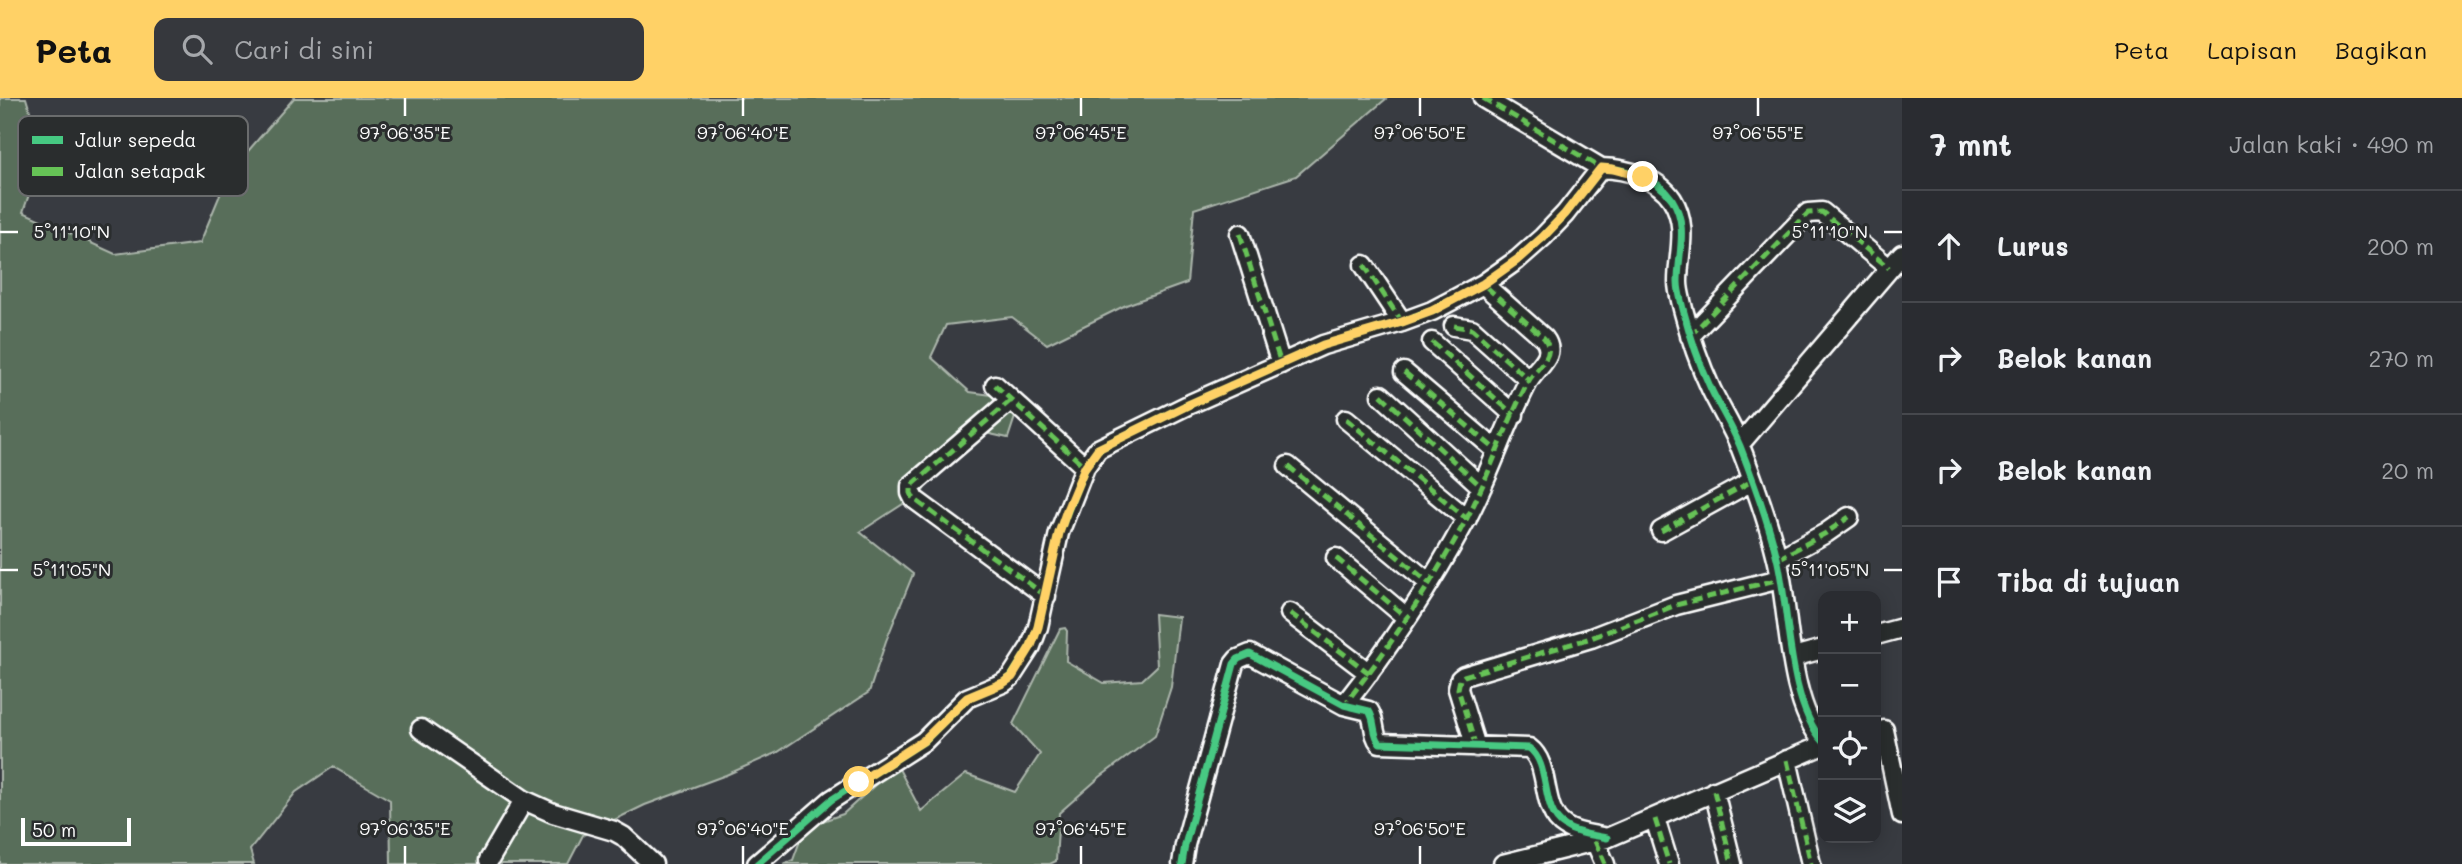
<!DOCTYPE html>
<html lang="id">
<head>
<meta charset="utf-8">
<style>
	:root { --surface:#2a2c31; --page:#36383d; --text:#f1f3f6; --muted:#a5a7ab; --line:#46484d; --accent:#ffd166 }
	body { margin:0; font-family:Mali,sans-serif; background:var(--page); color:var(--text) }
	.controls { position:absolute; right:21px; bottom:21px; display:grid; overflow:hidden; border-radius:14px; box-shadow:0 4px 18px #0003 }
	.controls button { width:63px; height:63px; display:grid; place-items:center; padding:0; border:0; border-bottom:2px solid var(--line); background:var(--surface); color:var(--text); font:35px sans-serif }
	.scale { position:absolute; left:21px; bottom:18px; width:110px; box-sizing:border-box; padding-left:7px; border:4px solid #fff; border-top:0; font-size:19px; line-height:24px; white-space:nowrap; color:#fff; -webkit-text-stroke:5px #2a2d2e; paint-order:stroke }
	.stop { position:absolute; width:21px; height:21px; margin:-16px; border:5px solid #ffd166; border-radius:50%; background:#fff }
	.stop.end { background:#ffd166; border-color:#fff; box-shadow:0 2px 7px #0008 }
	.list { margin:0; padding:0; list-style:none }
	h2 { display:flex; justify-content:space-between; align-items:center; height:91px; margin:0; padding:0 28px; font-size:30px }
	h2 small { font-size:23px; font-weight:400; color:var(--muted) }
	.list li { display:grid; grid-template-columns:46px 1fr auto; gap:21px; align-items:center; box-sizing:border-box; height:112px; padding:0 28px; border-top:2px solid var(--line) }
	.list b { display:block; font-size:26px; white-space:nowrap }
	.list em { font-size:23px; font-style:normal; color:var(--muted) }
	.icon { flex:none; width:38px; height:38px; fill:none; stroke:currentColor; stroke-width:2; stroke-linecap:round; stroke-linejoin:round }
	.map { position:relative; flex:none; width:1902px; height:766px; overflow:hidden }
	header { display:flex; align-items:center; gap:42px; box-sizing:border-box; height:98px; padding:0 35px; background:var(--accent); color:#111 }
	header strong { font-size:33px }
	nav { display:flex; gap:38px; margin-inline-start:auto; font-size:24px }
	.search { width:490px; height:63px; background:var(--page); display:flex; align-items:center; gap:18px; box-sizing:border-box; padding:0 24px; border-radius:14px; color:var(--muted); font-size:26px }
	main { display:flex }
	aside { flex:1; background:var(--surface) }
	.map>svg:first-child { display:block }
	.green { fill:#586e5a; stroke:#acb6ac; stroke-width:2 }
	.lines { fill:none; stroke-linecap:round; stroke-linejoin:round }
	.minor-casing { stroke:#fff; stroke-width:23 }
	.minor { stroke:#2a2d2e; stroke-width:18 }
	.quiet { stroke:#66c356; stroke-width:5; stroke-dasharray:10 5; stroke-linecap:butt }
	.cycleway-casing { stroke:#2a2d2e; stroke-width:11 }
	.cycleway { stroke:#46c982; stroke-width:7 }
	.route { stroke:#ffd166; stroke-width:9 }
	.ticks { fill:none; stroke:#fff; stroke-width:2.5 }
	.key { fill:#2a2d2e; stroke:#6a6c6d; stroke-width:2 }
	.key-label { font-size:19px; fill:#fff }
	.ticks-label { font-size:18px; text-anchor:middle; fill:#fff; stroke:#2a2d2e; stroke-width:6; stroke-linejoin:round; paint-order:stroke }
</style>
</head>
<body>
<header>
<strong>Peta</strong>
<div class="search"><svg class="icon" aria-label="search" viewBox="0 0 24 24"><circle cx="10" cy="10" r="6"/><path d="M15 15l6 6"/></svg>Cari di sini</div>
<nav><a>Peta</a><a>Lapisan</a><a>Bagikan</a></nav>
</header>
<main>
<div class="map">
<svg width="1902" height="766" viewBox="0 0 1902 766">
	<rect width="100%" height="100%" fill="#383b41"/>
	<filter id="ink" filterUnits="userSpaceOnUse"><feTurbulence type="fractalNoise" baseFrequency=".0143" numOctaves="2"/><feDisplacementMap in="SourceGraphic" scale="14" xChannelSelector="R" yChannelSelector="G"/><feConvolveMatrix kernelMatrix="1 2 1 2 8 2 1 2 1" color-interpolation-filters="sRGB"/></filter>
	<g filter="url(#ink)">
		<path class="green" d="M 0,0 L 26,0 L 43,56 L 23,114 L 115,156 L 200,145 L 229,75 L 294,0 L 1387,0 L 1296,78 L 1194,111 L 1187,185 L 1126,207 L 1047,246 L 1012,219 L 946,227 L 931,259 L 970,294 L 1021,301 L 1008,340 L 963,330 L 923,393 L 860,434 L 913,476 L 886,543 L 869,594 L 778,654 L 726,677 L 645,707 L 583,737 L 568,766 L 391,766 L 390,702 L 333,669 L 296,694 L 250,752 L 254,766 L 0,766 Z
			M 1154,516 L 1179,519 L 1171,589 L 1155,638 L 1100,679 L 1059,715 L 1056,763 L 1050,766 L 784,766 L 793,762 L 805,729 L 843,716 L 897,667 L 921,713 L 966,676 L 1015,694 L 1040,656 L 1013,626 L 1060,531 L 1065,530 L 1067,533 L 1066,563 L 1104,585 L 1142,582 L 1157,568 Z"/>
		<g class="lines">
			<g class="minor-casing">
				<path id="minor" d="M 1483,0 L 1601,70
					M 1240,136 L 1281,266
					M 1364,167 L 1402,224
					M 1454,228 L 1472,231 L 1529,282
					M 1690,238 L 1808,115 L 1822,114 L 1889,170
					M 1432,244 L 1514,317
					M 1404,274 L 1497,353
					M 995,287 L 1085,369
					M 1381,297 L 1482,389
					M 1011,302 L 911,388 L 911,395 L 914,401 L 1046,498
					M 1346,321 L 1467,421
					M 1739,347 L 1902,156
					M 1288,368 L 1428,484
					M 1661,433 L 1752,383
					M 1336,460 L 1406,519
					M 1778,461 L 1826,435 L 1849,419
					M 1290,515 L 1369,575
					M 1876,537 L 1902,530
					M 1793,559 L 1823,551
					M 1344,607 C 1390,549 1432,485 1467,420 C 1490,376 1505,328 1528,284 C 1536,269 1558,258 1544,240 L 1483,186
					M 421,631 L 524,702 L 553,715 L 614,733 L 623,738 L 653,766
					M 1884,632 L 1902,717
					M 1476,649 L 1458,591 L 1460,581 L 1464,578 L 1591,540 L 1676,507 L 1780,481
					M 1787,662 L 1811,766
					M 1714,693 L 1732,766
					M 1655,721 L 1669,766
					M 1595,743 L 1605,766
					M 489,762 L 524,702
					M 757,766 L 831,702 L 924,643 L 967,600 L 1003,585 L 1011,579 L 1031,548 L 1038,529 L 1059,435 L 1085,369 L 1098,351 L 1190,306 L 1323,247 L 1402,224 L 1432,213 L 1483,186 L 1517,162 L 1543,139 L 1565,116 L 1601,70 C 1627,71 1657,79 1672,101 C 1689,128 1678,155 1678,184 C 1678,193 1681,202 1683,211 C 1690,238 1699,265 1711,291 C 1720,310 1732,329 1740,348 C 1754,384 1768,422 1777,460 C 1790,512 1787,603 1823,643
					M 1182,766 L 1185,747 L 1234,566 L 1238,561 L 1250,556 L 1344,607 L 1369,613 C 1376,623 1372,636 1380,645 L 1529,650 C 1552,667 1539,712 1565,728 C 1576,736 1594,737 1607,740
					M 1503,766 L 1607,740 L 1823,647"/>
			</g>
			<use href="#minor" class="minor"/>
			<path class="quiet" d="M 1483,0 L 1601,70
				M 1240,136 L 1281,266
				M 1364,167 L 1402,224
				M 1454,228 L 1472,231 L 1529,282
				M 1690,238 L 1808,115 L 1822,114 L 1889,170
				M 1432,244 L 1514,317
				M 1404,274 L 1497,353
				M 995,287 L 1085,369
				M 1381,297 L 1482,389
				M 1011,302 L 911,388 L 911,395 L 914,401 L 1046,498
				M 1346,321 L 1467,421
				M 1288,368 L 1428,484
				M 1661,433 L 1752,383
				M 1336,460 L 1406,519
				M 1778,461 L 1826,435 L 1849,419
				M 1290,515 L 1369,575
				M 1347,608 L 1344,607 C 1390,549 1432,485 1467,420 C 1490,376 1505,328 1528,284 C 1536,269 1558,258 1544,240 L 1483,186
				M 1476,649 L 1458,591 L 1460,581 L 1464,578 L 1591,540 L 1676,507 L 1780,481
				M 1787,662 L 1811,766
				M 1714,693 L 1732,766
				M 1655,721 L 1669,766
				M 1595,743 L 1605,766"/>
			<g class="cycleway-casing">
				<path id="cycleway" d="M 757,766 L 831,702 L 924,643 L 967,600 L 1003,585 L 1011,579 L 1031,548 L 1038,529 L 1059,435 L 1085,369 L 1098,351 L 1190,306 L 1323,247 L 1402,224 L 1432,213 L 1483,186 L 1517,162 L 1543,139 L 1565,116 L 1601,70 C 1627,71 1657,79 1672,101 C 1689,128 1678,155 1678,184 C 1678,193 1681,202 1683,211 C 1690,238 1699,265 1711,291 C 1720,310 1732,329 1740,348 C 1754,384 1768,422 1777,460 C 1790,512 1787,603 1823,643
					M 1182,766 L 1185,747 L 1234,566 L 1238,561 L 1250,556 L 1344,607 L 1369,613 C 1376,623 1372,636 1380,645 L 1529,650 C 1552,667 1539,712 1565,728 C 1576,736 1594,737 1607,740"/>
			</g>
			<use href="#cycleway" class="cycleway"/>
		</g>
	</g>
	<g class="lines" filter="url(#ink)">
		<path class="route" d="M 859,684 L 923,643 L 967,600 L 1003,585 L 1012,579 L 1031,548 L 1038,529 L 1059,435 L 1067,412 L 1085,369 L 1098,351 L 1190,306 L 1323,247 L 1402,224 L 1432,213 L 1483,186 L 1517,162 L 1543,139 L 1565,116 L 1601,70 L 1613,71 L 1643,79"/>
	</g>
	<path class="ticks" d="M 405,0 L 405,18M 743,0 L 743,18M 1081,0 L 1081,18M 1420,0 L 1420,18M 1758,0 L 1758,18M 0,134 L 18,134M 1884,134 L 1902,134M 0,472 L 18,472M 1884,472 L 1902,472M 405,748 L 405,766M 743,748 L 743,766M 1081,748 L 1081,766M 1420,748 L 1420,766"/>
	<rect x="18" y="18" width="230" height="80" rx="10" class="key"/>
	<rect x="32" y="38" width="31" height="8" fill="#46c982"/>
	<rect x="32" y="69" width="31" height="9" fill="#66c356"/>
	<g class="key-label">
		<text x="75" y="49">Jalur sepeda</text>
		<text x="75" y="80">Jalan setapak</text>
	</g>
	<g class="ticks-label">
		<text x="405" y="41">97°06'35"E</text>
		<text x="743" y="41">97°06'40"E</text>
		<text x="1081" y="41">97°06'45"E</text>
		<text x="1420" y="41">97°06'50"E</text>
		<text x="1758" y="41">97°06'55"E</text>
		<text x="72" y="140">5°11'10"N</text>
		<text x="1830" y="140">5°11'10"N</text>
		<text x="72" y="478">5°11'05"N</text>
		<text x="1830" y="478">5°11'05"N</text>
		<text x="405" y="737">97°06'35"E</text>
		<text x="743" y="737">97°06'40"E</text>
		<text x="1081" y="737">97°06'45"E</text>
		<text x="1420" y="737">97°06'50"E</text>
	</g>
</svg>
<div class="controls">
<button>+</button>
<button>−</button>
<button><svg class="icon" aria-label="locate" viewBox="0 0 24 24"><circle cx="12" cy="12" r="6"/><path d="M12 2v4M12 18v4M2 12h4M18 12h4"/></svg></button>
<button><svg class="icon" aria-label="layers" viewBox="0 0 24 24"><path d="M12 4l9 5-9 5-9-5zM3 14l9 5 9-5"/></svg></button>
</div>
<div class="scale">50 m</div>
<div class="stop" style="left:859px;top:684px"></div>
<div class="stop end" style="left:1643px;top:79px"></div>
</div>
<aside>
<h2>7 mnt<small>Jalan kaki · 490 m</small></h2>
<ul class="list">
<li><svg class="icon" aria-label="ahead" viewBox="0 0 24 24"><path d="M12 20V5M6 11l6-6 6 6"/></svg><div><b>Lurus</b></div><em>200 m</em></li>
<li><svg class="icon" aria-label="right" viewBox="0 0 24 24"><path d="M7 20v-9h11M14 6l5 5-5 5"/></svg><div><b>Belok kanan</b></div><em>270 m</em></li>
<li><svg class="icon" aria-label="right" viewBox="0 0 24 24"><path d="M7 20v-9h11M14 6l5 5-5 5"/></svg><div><b>Belok kanan</b></div><em>20 m</em></li>
<li><svg class="icon" aria-label="arrive" viewBox="0 0 24 24"><path d="M6 21V4h12l-3 4 3 4H6"/></svg><div><b>Tiba di tujuan</b></div></li>
</ul>
</aside>
</main>
</body>
</html>
